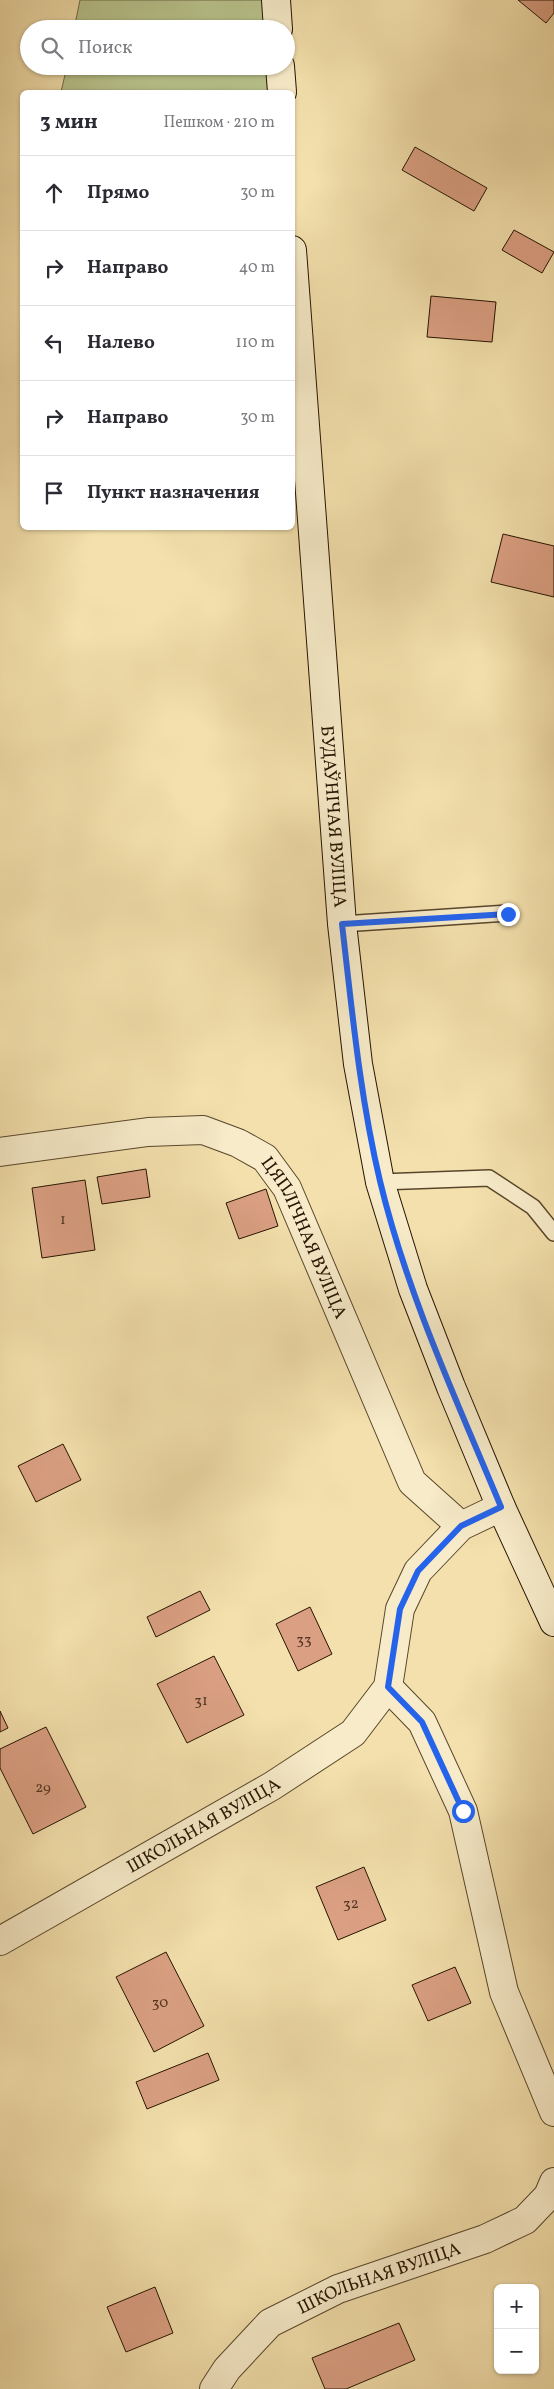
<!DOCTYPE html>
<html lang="ru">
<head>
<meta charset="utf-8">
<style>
	:root { --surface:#fff; --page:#f7f7f7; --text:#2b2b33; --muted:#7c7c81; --line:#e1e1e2 }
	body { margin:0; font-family:Vollkorn,serif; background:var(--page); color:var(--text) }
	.controls { position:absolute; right:15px; bottom:15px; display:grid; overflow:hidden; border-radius:8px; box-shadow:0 1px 4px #0004 }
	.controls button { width:45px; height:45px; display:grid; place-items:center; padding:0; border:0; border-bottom:1px solid var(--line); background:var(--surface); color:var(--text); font:25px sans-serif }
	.stop { position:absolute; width:15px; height:15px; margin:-11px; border:4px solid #2563eb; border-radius:50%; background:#fff }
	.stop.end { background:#2563eb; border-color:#fff; box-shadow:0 1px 5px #0008 }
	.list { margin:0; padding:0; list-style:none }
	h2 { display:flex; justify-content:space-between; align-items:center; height:65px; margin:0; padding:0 20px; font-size:21px }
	h2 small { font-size:16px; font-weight:400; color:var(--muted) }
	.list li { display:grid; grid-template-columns:32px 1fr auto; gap:15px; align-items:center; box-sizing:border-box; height:75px; padding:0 20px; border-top:1px solid var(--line) }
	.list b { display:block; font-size:19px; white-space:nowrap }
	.list em { font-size:16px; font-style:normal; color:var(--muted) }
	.icon { flex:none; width:28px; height:28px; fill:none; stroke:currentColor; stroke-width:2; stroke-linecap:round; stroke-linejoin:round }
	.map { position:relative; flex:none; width:554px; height:2389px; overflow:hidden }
	.search { position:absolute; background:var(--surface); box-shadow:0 1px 4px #0004; left:20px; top:20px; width:275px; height:55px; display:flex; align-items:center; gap:12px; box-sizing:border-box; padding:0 18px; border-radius:28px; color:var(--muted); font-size:19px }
	.panel { position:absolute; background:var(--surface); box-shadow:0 1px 4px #0004; left:20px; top:90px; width:275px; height:440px; border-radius:8px }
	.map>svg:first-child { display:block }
	.green { fill:#b8c38c; stroke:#6f6b46 }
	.building { fill:#dba083; stroke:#261300 }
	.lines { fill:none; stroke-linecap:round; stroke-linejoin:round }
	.lane-casing { stroke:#59462b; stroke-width:18 }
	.street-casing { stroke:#59462b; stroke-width:30 }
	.secondary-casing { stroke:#261300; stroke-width:30 }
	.lane { stroke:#f7ebc9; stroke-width:15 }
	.street { stroke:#f7ebc9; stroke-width:28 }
	.secondary { stroke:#f7ebc9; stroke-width:28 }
	.route { stroke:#2563eb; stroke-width:6 }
	.labels { text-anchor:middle; stroke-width:5; stroke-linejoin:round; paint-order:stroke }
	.number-label { font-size:15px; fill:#533621 }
	.street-label { font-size:18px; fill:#261300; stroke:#f7ebc9 }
</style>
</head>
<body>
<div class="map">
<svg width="554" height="2389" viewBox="0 0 554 2389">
	<rect width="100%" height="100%" fill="#f3e0ac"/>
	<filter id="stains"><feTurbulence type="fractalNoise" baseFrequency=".004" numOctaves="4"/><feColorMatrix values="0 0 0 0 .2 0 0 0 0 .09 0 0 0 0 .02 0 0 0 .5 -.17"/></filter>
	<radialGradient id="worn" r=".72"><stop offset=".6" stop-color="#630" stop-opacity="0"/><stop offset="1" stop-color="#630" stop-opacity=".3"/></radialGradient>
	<path class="green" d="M 80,0 L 276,0 L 278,29 L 74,29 Z
		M 67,66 L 280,66 L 282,92 L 61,92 Z"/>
	<path class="building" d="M 518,0 L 554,0 L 554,13 L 546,23 Z
		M 415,147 L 487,188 L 474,211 L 402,170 Z
		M 514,230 L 554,252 L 542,273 L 502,250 Z
		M 431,296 L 496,302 L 492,342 L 427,337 Z
		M 503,534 L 554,546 L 554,597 L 491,582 Z
		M 146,1169 L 150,1197 L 102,1204 L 97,1177 Z
		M 85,1180 L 95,1250 L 42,1258 L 32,1188 Z
		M 266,1189 L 278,1226 L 239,1239 L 226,1203 Z
		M 63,1444 L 81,1480 L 36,1502 L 18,1466 Z
		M 200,1591 L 210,1610 L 156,1637 L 147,1617 Z
		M 310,1607 L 332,1654 L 298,1671 L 276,1624 Z
		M 214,1656 L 244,1715 L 187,1743 L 157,1684 Z
		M 0,1711 L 8,1728 L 0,1732 Z
		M 46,1727 L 86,1807 L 33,1834 L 0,1768 L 0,1749 Z
		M 364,1867 L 386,1920 L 338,1940 L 316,1887 Z
		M 166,1952 L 204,2026 L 154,2052 L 116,1977 Z
		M 455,1967 L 471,2003 L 428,2021 L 412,1985 Z
		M 208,2053 L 219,2080 L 147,2109 L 136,2082 Z
		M 155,2287 L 173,2333 L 126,2352 L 107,2307 Z
		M 399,2323 L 415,2360 L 346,2389 L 325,2389 L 312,2358 Z"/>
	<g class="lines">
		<g class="lane-casing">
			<path id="lane" d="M 342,924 L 508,913
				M 380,1182 L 489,1178 L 533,1207 L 554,1233"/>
		</g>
		<g class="street-casing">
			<g id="street">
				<path id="s1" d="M 0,1152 L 148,1132 L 203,1130 L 238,1143 L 265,1158 L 287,1188 L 412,1482 L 461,1526"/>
				<path d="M 388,1687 L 422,1722 L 463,1811 L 504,1992 L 554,2112"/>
				<path id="s2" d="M 0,1941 L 272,1786 L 353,1733 L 388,1687 L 400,1609 L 418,1571 L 461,1526 L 501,1507"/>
				<path id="s3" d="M 214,2389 L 227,2369 L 270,2323 L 338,2289 L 485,2239 L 525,2220 L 548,2196 L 554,2182"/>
			</g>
		</g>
		<g class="secondary-casing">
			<g id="secondary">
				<path d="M 276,0 L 278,29"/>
				<path d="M 280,66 L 282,92"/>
				<path id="s4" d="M 292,250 L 342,924 L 358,1064 L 380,1182 L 413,1289 L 451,1387 L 501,1507 L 554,1622"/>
			</g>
		</g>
		<use href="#lane" class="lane"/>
		<use href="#street" class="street"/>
		<use href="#secondary" class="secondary"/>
	</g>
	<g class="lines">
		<path class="route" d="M 463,1811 L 422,1722 L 388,1687 L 400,1609 L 418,1571 L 461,1526 L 501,1507 C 457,1401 407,1294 380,1181 C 360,1097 352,1010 342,924 L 508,914"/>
	</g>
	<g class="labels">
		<g class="number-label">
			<text x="63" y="1224">1</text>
			<text x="304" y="1644">33</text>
			<text x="201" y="1705">31</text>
			<text x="43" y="1792">29</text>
			<text x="351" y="1908">32</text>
			<text x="160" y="2007">30</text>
		</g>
		<g class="street-label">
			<text dy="6" stroke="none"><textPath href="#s4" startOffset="568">БУДАЎНІЧАЯ ВУЛІЦА</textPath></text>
			<text dy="6" stroke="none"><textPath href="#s1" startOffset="362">ЦЯПЛІЧНАЯ ВУЛІЦА</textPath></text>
			<text dy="6" stroke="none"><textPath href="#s2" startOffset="234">ШКОЛЬНАЯ ВУЛІЦА</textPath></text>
			<text dy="6" stroke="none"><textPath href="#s3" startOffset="205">ШКОЛЬНАЯ ВУЛІЦА</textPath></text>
		</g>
	</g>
	<rect width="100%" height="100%" filter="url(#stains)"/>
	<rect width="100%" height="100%" fill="url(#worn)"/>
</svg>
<div class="controls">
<button>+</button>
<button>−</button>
</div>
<div class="stop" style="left:463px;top:1811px"></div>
<div class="stop end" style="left:508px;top:914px"></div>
<div class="search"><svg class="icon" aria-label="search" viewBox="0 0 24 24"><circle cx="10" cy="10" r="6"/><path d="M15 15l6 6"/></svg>Поиск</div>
<section class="panel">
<h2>3 мин<small>Пешком · 210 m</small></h2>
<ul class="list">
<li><svg class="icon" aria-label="ahead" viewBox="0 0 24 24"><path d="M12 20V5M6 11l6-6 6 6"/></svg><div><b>Прямо</b></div><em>30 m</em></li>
<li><svg class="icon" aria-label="right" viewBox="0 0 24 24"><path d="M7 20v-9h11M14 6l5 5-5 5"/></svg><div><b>Направо</b></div><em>40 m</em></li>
<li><svg class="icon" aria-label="left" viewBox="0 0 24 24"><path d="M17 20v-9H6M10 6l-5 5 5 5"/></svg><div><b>Налево</b></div><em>110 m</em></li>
<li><svg class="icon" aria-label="right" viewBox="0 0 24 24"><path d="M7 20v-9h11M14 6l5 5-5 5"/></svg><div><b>Направо</b></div><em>30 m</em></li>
<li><svg class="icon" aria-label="arrive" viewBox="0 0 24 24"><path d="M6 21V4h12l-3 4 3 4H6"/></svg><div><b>Пункт назначения</b></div></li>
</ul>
</section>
</div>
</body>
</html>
